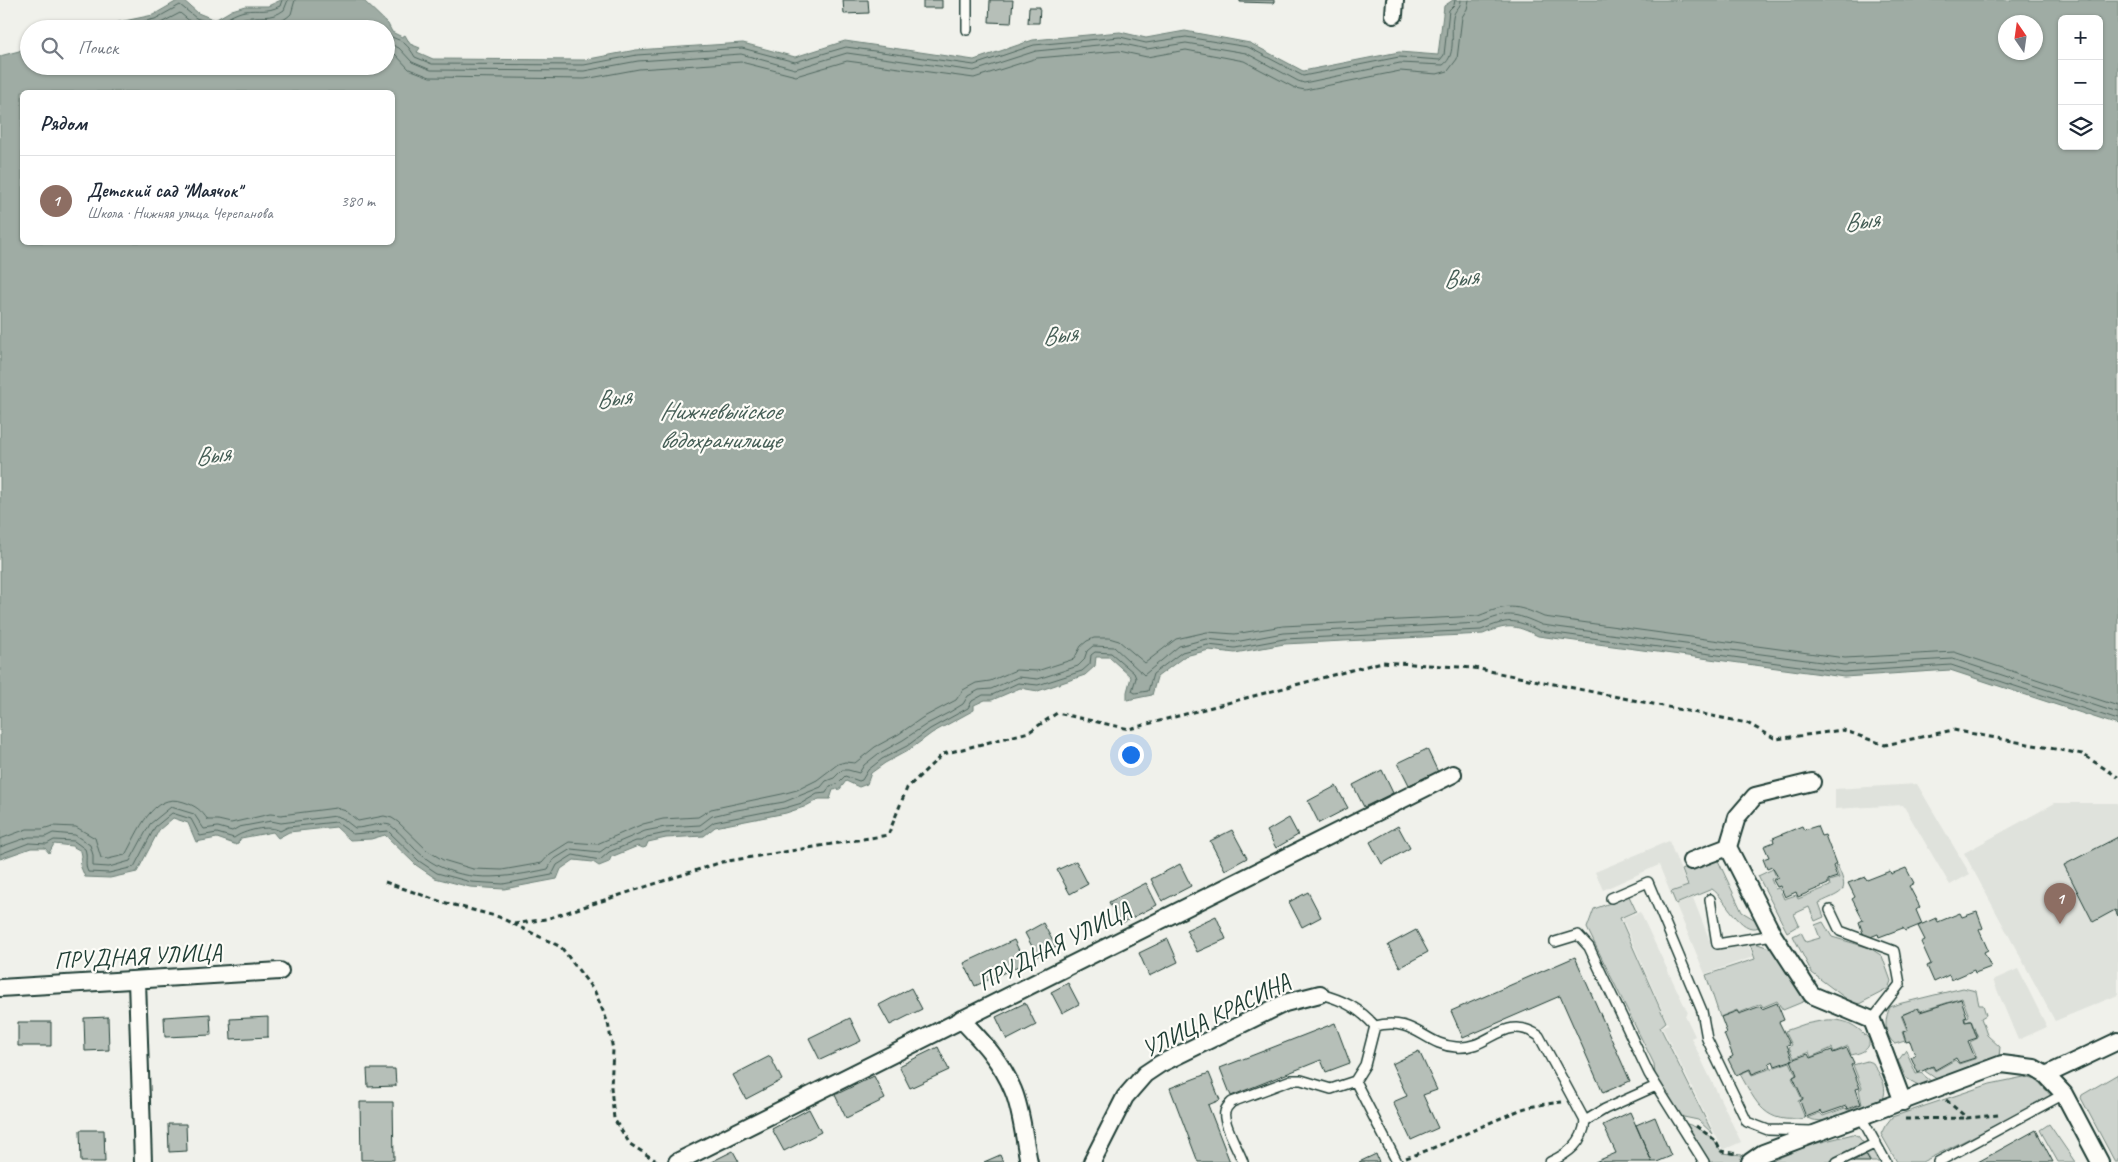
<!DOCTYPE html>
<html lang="ru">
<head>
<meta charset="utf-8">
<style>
	:root { --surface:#fff; --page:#f2f2f3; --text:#1f2937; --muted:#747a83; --line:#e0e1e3; --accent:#1f3d34 }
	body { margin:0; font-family:Caveat,sans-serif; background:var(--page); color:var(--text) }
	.controls { position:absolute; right:15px; top:15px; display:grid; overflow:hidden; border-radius:8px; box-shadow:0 1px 4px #0004 }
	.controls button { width:45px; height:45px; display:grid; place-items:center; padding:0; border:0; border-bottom:1px solid var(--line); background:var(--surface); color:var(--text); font:25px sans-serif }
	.compass { position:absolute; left:1998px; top:15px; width:45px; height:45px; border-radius:50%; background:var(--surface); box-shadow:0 1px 4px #0004; rotate:347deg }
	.you { position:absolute; left:1130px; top:754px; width:18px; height:18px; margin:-12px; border:4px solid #fff; border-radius:50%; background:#1a73e8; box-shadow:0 0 0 8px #1a73e833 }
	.badge { display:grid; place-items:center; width:32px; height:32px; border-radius:50%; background:var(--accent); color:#fff; font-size:16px; font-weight:700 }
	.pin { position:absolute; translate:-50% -41px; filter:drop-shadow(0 1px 2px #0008) }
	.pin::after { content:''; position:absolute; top:26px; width:18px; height:15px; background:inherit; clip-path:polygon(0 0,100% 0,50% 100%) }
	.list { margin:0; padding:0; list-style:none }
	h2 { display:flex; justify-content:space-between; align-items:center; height:65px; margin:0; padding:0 20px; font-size:21px }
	h2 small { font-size:16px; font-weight:400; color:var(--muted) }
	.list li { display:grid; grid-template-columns:32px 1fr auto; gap:15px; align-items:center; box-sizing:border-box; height:90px; padding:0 20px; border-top:1px solid var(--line) }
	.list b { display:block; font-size:19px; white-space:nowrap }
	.list p { margin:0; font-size:16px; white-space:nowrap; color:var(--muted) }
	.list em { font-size:16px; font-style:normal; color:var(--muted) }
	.icon { flex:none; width:28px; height:28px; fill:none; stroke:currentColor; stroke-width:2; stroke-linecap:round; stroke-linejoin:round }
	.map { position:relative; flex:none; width:2118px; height:1162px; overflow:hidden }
	.search { position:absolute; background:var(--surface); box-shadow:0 1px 4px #0004; left:20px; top:20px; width:375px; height:55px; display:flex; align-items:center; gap:12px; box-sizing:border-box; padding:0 18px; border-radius:28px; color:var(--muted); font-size:19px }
	.panel { position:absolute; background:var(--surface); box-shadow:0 1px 4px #0004; left:20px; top:90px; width:375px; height:155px; border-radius:8px }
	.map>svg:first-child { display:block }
	.built { fill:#dfe2dc }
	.green { fill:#cdd3cd; stroke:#768880 }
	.water { fill:#9faca4; stroke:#6c8077; fill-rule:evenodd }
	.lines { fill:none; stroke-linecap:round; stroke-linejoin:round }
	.shore { stroke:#526961; stroke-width:1 }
	.building { fill:#b6bfb8; stroke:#1f3d34 }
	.service-casing { stroke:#1f3d34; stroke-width:12 }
	.minor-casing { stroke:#1f3d34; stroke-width:20 }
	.path { stroke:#1f3d34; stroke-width:3; stroke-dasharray:5 4; stroke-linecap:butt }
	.service { stroke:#fdfcf7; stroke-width:9 }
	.minor { stroke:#fdfcf7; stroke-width:16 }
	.labels { text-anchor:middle; stroke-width:4.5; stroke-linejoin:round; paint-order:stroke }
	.street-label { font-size:24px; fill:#1f3d34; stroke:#fdfcf7 }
	.water-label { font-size:25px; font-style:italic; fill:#455e56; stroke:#fdfcf7 }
</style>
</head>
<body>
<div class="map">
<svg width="2118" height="1162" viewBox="0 0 2118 1162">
	<rect width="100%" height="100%" fill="#f0f1eb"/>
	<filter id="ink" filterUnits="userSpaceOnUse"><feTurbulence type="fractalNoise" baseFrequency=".02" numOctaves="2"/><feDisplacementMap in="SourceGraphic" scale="10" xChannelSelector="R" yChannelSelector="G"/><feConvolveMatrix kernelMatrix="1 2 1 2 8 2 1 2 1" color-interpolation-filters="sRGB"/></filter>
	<g filter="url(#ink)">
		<path class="built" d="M 1917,784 L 1970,874 L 1950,885 L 1903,805 L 1835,809 L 1835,789 Z
			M 2055,803 L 2118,803 L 2118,995 L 2055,1021 L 1964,853 Z
			M 1669,841 L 1687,886 L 1670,892 L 1659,865 L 1603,890 L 1595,872 Z
			M 1693,898 L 1713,949 L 1746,938 L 1753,957 L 1705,974 L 1676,905 Z
			M 1640,912 L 1688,1013 L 1685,1015 L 1695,1036 L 1691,1038 L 1741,1142 L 1723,1150 L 1662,1027 L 1668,1024 L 1622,918 Z
			M 2018,969 L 2047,1027 L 2018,1040 L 1993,980 Z"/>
		<path class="green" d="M 1716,856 L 1742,912 L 1759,922 L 1759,927 C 1740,935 1726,898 1712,889 L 1676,904 L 1671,892 L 1688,886 L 1682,870 Z
			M 1837,865 C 1850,893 1844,891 1819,903 L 1824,917 L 1815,921 L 1809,907 L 1794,914 L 1799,925 L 1787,932 L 1758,876 L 1773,869 L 1776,877 L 1771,879 L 1775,889 L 1779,888 L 1784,899 L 1796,895 L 1798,899 L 1830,886 L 1829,881 L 1839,878 L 1835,867 Z
			M 1629,896 L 1636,911 L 1620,918 L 1666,1022 L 1660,1027 L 1713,1134 L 1698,1120 L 1679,1116 L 1655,1075 L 1654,1064 L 1587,928 L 1594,909 Z
			M 1823,922 L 1832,937 L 1870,948 L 1882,956 L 1891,981 L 1888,989 L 1859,1004 L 1852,1003 L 1812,973 L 1793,936 L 1801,932 L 1806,942 L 1820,938 L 1815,925 Z
			M 1749,941 L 1781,952 L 1807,998 L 1805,1001 L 1783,1010 L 1777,1001 L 1763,1007 L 1761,1004 L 1739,1013 L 1737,1010 L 1720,1017 L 1706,975 L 1755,959 Z
			M 1963,988 L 1976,991 L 1979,1005 L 1983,1005 L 1986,1015 L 1981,1018 L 1987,1035 L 2000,1047 L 1999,1057 L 1938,1080 L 1925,1071 L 1932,1067 L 1935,1071 L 1955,1060 L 1959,1064 L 1977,1058 L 1970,1042 L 1978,1038 L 1971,1020 L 1966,1022 L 1965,1019 L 1969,1016 L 1962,998 L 1921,1011 L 1919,1008 L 1901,1015 L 1907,1030 L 1902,1032 L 1905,1041 L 1895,1044 C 1884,1035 1884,1020 1890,1007 L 1898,1004 Z
			M 1826,1020 C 1845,1019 1855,1024 1869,1039 C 1871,1050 1861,1053 1851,1055 L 1848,1046 L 1834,1052 L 1832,1048 L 1811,1057 L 1809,1052 L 1794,1058 L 1789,1047 L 1792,1045 L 1785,1031 L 1805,1024 Z
			M 1906,1050 L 1916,1074 L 1921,1073 L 1932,1082 L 1920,1086 L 1906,1078 L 1898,1061 Z
			M 1867,1061 L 1873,1063 C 1882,1079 1890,1088 1880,1106 C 1859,1112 1828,1127 1807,1118 L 1820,1113 L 1823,1116 L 1845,1108 L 1848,1110 L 1862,1104 L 1859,1090 L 1862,1088 L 1853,1065 Z
			M 1790,1062 L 1796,1075 L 1792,1078 L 1802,1099 L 1798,1101 L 1805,1118 C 1765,1125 1757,1104 1740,1074 L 1749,1070 L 1752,1075 Z
			M 2118,1074 L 2118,1162 L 2115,1162 L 2081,1098 L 2082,1095 Z
			M 2024,1077 L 2037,1080 L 2052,1097 L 1922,1162 L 1897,1162 L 1881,1134 L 1885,1126 L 1892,1117 L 1990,1084 Z
			M 1683,1123 C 1700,1126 1714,1138 1722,1153 L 1742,1155 L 1744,1159 L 1739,1162 L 1708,1162 Z
			M 2049,1124 L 2075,1162 L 2058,1162 L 2040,1130 Z
			M 1853,1134 L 1858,1136 L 1864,1144 L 1828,1162 L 1770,1162 L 1806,1146 Z
			M 1872,1150 L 1879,1162 L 1871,1162 L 1866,1154 L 1852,1162 L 1849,1159 Z"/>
		<path class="water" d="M 179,0 L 183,0 L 198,13 L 215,20 L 232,10 L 245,6 L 268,6 L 281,0 L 363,0 L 388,24 L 392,32 L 402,37 L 405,35 L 410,44 L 420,48 L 417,52 L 433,59 L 584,60 L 636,50 L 743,43 L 795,57 L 845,41 L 974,60 L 1033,40 L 1120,32 L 1146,38 L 1185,31 L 1250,43 L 1303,71 L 1399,52 L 1438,55 L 1444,6 L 1453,0 L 2118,0 L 2118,725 L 1950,670 L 1844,677 L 1538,636 C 1514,624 1508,624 1483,634 L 1284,644 L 1235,653 L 1209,650 L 1185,656 L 1157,677 L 1152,695 L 1127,700 L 1127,692 L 1131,677 L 1109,657 L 1096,657 L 1095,666 L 1085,675 L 1038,691 L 1020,688 L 992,700 L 985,700 L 974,705 L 974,710 L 932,733 L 909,750 L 885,763 L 871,773 L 867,784 L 859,787 L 846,781 L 840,789 L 833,790 L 830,799 L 819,799 L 804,807 L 786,813 L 715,827 L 704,836 L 666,838 L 648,842 L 646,847 L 643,848 L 638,846 L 611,857 L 609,862 L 599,866 L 593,862 L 574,860 L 561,869 L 557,879 L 504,889 L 470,887 L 435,878 L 416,865 L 385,835 L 371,839 L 350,840 L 336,827 L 289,832 L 278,838 L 273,832 L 241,838 L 237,845 L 217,838 L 196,842 L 188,823 L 173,818 L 159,830 L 137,872 L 110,878 L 85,877 L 80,865 L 82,856 L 81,851 L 72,846 L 54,844 L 49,853 L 45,848 L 31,848 L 0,859 L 0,56 L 19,51 L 29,45 L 29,66 L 386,66 L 386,29 L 86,29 L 153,15 ZM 2062,19 L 2099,19 L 2099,146 L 2062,146 ZM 2006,22 L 2036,22 L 2036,52 L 2006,52 ZM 22,92 L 392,92 L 392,242 L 22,242 Z"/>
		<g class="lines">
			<path class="shore" d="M 109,29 L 155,19 L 180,5 L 196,18 L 216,25 C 225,20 234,13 245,11 C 258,9 267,13 280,6 L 282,0
				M 141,29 L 157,25 L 180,13 L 192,23 L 207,29
				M 222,29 C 229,24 236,20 244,18 C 259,15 271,20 284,10 L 288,0
				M 237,29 C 255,19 275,30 291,14 L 295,0
				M 386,31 C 390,39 398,38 404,43 C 409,47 412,52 415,57 L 432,64 L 584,65 L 637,55 L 742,48 L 795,62 L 846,47 L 974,65 L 1034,45 L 1120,37 L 1146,43 L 1186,37 L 1248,47 L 1303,76 L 1399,57 L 1440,60 L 1444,55 L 1449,10 L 1454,5 L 1455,0
				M 386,42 L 399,48 L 412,62 L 431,70 L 584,71 L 638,61 L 741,54 L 795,69 L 847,53 L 974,71 L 1036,51 L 1119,43 L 1147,49 L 1186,43 L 1246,53 L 1298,81 L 1304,83 L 1400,63 L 1443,65 C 1458,55 1449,29 1454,14 C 1456,9 1461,7 1461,0
				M 386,50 L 395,54 L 409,69 L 430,77 L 585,79 L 639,69 L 741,62 L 796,76 L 847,61 L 974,78 L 1037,58 L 1119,51 L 1147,57 L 1186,50 L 1244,61 L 1295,88 L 1305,90 L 1400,71 L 1437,74 L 1448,71 L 1457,59 L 1462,17 L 1467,9 L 1469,0
				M 0,839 L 27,829 L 42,829 L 53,826 L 76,827 L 95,838 L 101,858 L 108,859 L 125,855 C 138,833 152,791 184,802 C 196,806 201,810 208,820 L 218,820 L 231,823 L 270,814 L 281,815 L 336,808 L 346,811 L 358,821 L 384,816 L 392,818 L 398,822 L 428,851 L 443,860 L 473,869 L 502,870 L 542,863 L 550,854 L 569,842 L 597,844 L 643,824 L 663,819 L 698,817 L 711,809 L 782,794 L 797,790 L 817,780 L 838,764 L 845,762 L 855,763 L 875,747 L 899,734 L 922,718 L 956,700 L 963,690 L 976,683 L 990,681 L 1016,670 L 1037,671 L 1074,659 L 1081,646 L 1087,641 L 1094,638 L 1109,638 L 1119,641 L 1145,663 L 1176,639 L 1207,632 L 1235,634 L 1283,626 L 1478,616 C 1508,604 1515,604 1544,617 L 1845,658 L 1954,652 L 2118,706
				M 0,847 L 29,837 L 45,837 L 53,833 L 75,835 L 90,845 L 93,855 L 93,866 L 109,867 L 130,861 L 150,824 L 171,807 L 194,814 L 204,829 L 218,827 L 232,831 L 239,827 L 271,821 L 281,823 L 336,816 L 342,818 L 355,828 C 366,828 380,822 390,825 C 403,834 412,848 424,857 C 461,885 506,878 548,869 L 553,860 L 571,849 L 600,852 L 607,847 L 645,831 L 665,827 L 700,825 L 712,816 L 737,810 L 784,802 L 821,787 L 826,781 L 834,778 L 842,770 L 848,770 L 859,773 L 864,765 L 878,754 L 903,740 L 927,724 L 950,712 L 963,704 L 968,696 L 979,690 L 991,689 L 1018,677 L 1038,679 L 1078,666 L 1084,660 L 1087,651 L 1093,646 L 1114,647 L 1144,675 L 1179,646 L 1206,639 L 1235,642 L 1283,633 L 1480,623 C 1508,612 1513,612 1542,625 L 1844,665 L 1953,659 L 2118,713
				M 0,854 L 29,843 L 47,844 L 54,840 L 74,841 L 85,849 C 88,857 84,864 88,872 L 109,873 L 134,867 L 155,827 L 172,813 L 191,819 L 200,836 L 217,833 L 234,838 C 243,831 269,824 280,831 L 288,827 L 336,822 L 353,834 L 388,831 L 419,861 L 437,873 L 471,882 L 503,884 L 552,875 L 557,865 L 573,855 L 600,860 L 609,852 L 636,841 L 642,841 L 647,837 L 666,833 L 702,831 L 714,822 L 785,808 L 802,803 L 817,794 L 826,793 L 830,786 L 837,784 L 845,776 L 859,781 L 862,780 L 868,770 L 882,759 L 907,746 L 930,729 L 968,708 L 972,701 L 983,695 L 992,695 L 1018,683 L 1038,685 L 1082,671 L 1090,664 L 1091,655 L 1095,652 L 1111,653 L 1134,673 L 1136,678 L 1132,691 L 1135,693 L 1148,691 L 1153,674 L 1182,652 L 1208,645 L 1235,648 L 1284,639 L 1481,630 C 1509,619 1512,618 1540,631 L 1844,672 L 1951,665 L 2118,720"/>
		</g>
		<path class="building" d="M 843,0 L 868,0 L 869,13 L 844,14 Z
			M 923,0 L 942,0 L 942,8 L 923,8 Z
			M 990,0 L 1013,0 L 1011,23 L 989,22 Z
			M 1240,0 L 1274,0 L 1274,3 L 1240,2 Z
			M 1029,7 L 1040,7 L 1039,23 L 1028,23 Z
			M 1427,749 L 1438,772 L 1409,785 L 1398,763 Z
			M 1382,770 L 1393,793 L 1364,807 L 1353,785 Z
			M 1336,786 L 1348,808 L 1319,823 L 1308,801 Z
			M 1289,818 L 1298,835 L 1276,848 L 1267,831 Z
			M 1398,826 L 1410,848 L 1382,864 L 1370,842 Z
			M 1802,826 L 1804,830 L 1817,826 L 1821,836 L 1825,835 L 1836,864 L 1833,866 L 1837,877 L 1828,880 L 1828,884 L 1798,897 L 1796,892 L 1785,897 L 1780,886 L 1777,887 L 1773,880 L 1778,877 L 1772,867 L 1767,869 L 1763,859 L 1769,857 L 1764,846 L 1774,842 L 1773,838 Z
			M 1232,830 L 1247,858 L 1225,870 L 1210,841 Z
			M 2118,837 L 2118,916 L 2115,910 L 2093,922 L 2064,865 Z
			M 1076,861 L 1088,884 L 1070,894 L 1057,870 Z
			M 1180,864 L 1191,886 L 1162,901 L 1151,879 Z
			M 1906,868 L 1914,883 L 1909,886 L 1920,907 L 1916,910 L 1922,924 L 1905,931 L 1903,928 L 1879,937 L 1878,934 L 1865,939 L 1859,922 L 1863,920 L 1852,899 L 1855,897 L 1848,883 L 1865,877 L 1867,880 L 1890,871 L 1891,874 Z
			M 1146,883 L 1157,905 L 1120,924 L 1109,902 Z
			M 1308,892 L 1321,917 L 1302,927 L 1289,902 Z
			M 1977,912 L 1983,928 L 1979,930 L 1988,950 L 1984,952 L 1991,967 L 1975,973 L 1974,970 L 1951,980 L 1949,975 L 1934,982 L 1927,966 L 1931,964 L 1921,942 L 1925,940 L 1918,926 L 1936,918 L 1938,922 L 1960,913 L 1962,917 Z
			M 1216,916 L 1226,939 L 1197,952 L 1186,930 Z
			M 1043,923 L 1056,947 L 1037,956 L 1025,933 Z
			M 1416,930 L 1428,952 L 1400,967 L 1388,945 Z
			M 1168,939 L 1178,962 L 1149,976 L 1139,953 Z
			M 1014,940 L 1025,963 L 975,986 L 964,963 Z
			M 1575,957 L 1630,1081 L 1603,1093 L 1560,996 L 1463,1038 L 1451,1011 Z
			M 1068,983 L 1079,1004 L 1062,1013 L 1051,992 Z
			M 911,988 L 922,1009 L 890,1025 L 879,1005 Z
			M 1961,999 L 1967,1017 L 1964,1018 L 1965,1022 L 1971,1021 L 1977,1038 L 1968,1041 L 1975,1058 L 1959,1063 L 1956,1058 L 1935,1070 L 1933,1066 L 1918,1073 L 1911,1057 L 1915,1055 L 1910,1041 L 1906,1042 L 1903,1032 L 1908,1030 L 1902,1015 L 1918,1008 L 1920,1012 Z
			M 1025,1003 L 1036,1025 L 1007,1040 L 996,1017 Z
			M 1777,1003 L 1784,1020 L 1779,1022 L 1790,1044 L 1787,1045 L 1793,1060 L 1775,1066 L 1773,1061 L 1769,1063 L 1771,1067 L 1752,1074 L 1750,1069 L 1736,1075 L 1728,1059 L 1733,1056 L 1724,1034 L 1727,1033 L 1721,1017 L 1737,1011 L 1739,1014 L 1761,1006 L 1762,1009 Z
			M 210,1014 L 211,1035 L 165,1037 L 164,1017 Z
			M 108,1017 L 109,1050 L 85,1051 L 84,1018 Z
			M 268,1017 L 268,1037 L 231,1039 L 230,1019 Z
			M 850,1018 L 861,1041 L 820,1060 L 809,1038 Z
			M 18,1022 L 51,1022 L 51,1046 L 18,1046 Z
			M 1335,1023 L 1350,1063 L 1326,1072 L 1321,1060 L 1231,1096 L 1220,1068 Z
			M 938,1047 L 949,1070 L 910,1088 L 899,1066 Z
			M 1847,1048 L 1854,1063 L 1851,1065 L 1860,1088 L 1856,1089 L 1861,1104 L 1847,1109 L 1846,1106 L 1823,1114 L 1821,1111 L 1806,1117 L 1800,1101 L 1803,1099 L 1793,1077 L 1797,1075 L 1791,1060 L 1808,1054 L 1810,1058 L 1832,1050 L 1833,1053 Z
			M 1419,1051 L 1437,1090 L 1423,1095 L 1438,1128 L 1411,1140 L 1393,1102 L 1407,1096 L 1392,1064 Z
			M 770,1056 L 782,1080 L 746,1099 L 733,1075 Z
			M 367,1069 L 395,1069 L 396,1086 L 368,1087 Z
			M 1209,1073 L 1220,1100 L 1208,1105 L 1230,1162 L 1198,1162 L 1170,1088 Z
			M 874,1076 L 885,1099 L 846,1118 L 835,1095 Z
			M 360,1102 L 393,1102 L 394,1160 L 361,1160 Z
			M 809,1109 L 821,1132 L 784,1151 L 772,1129 Z
			M 1630,1112 L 1652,1162 L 1595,1162 L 1616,1153 L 1603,1125 Z
			M 1655,1117 L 1671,1156 L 1657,1162 L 1652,1162 L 1636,1125 Z
			M 168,1124 L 186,1124 L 187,1151 L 169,1152 Z
			M 80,1130 L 104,1130 L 105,1162 L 81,1162 Z
			M 2036,1130 L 2053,1162 L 1978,1162 Z
			M 733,1151 L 739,1162 L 711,1162 Z
			M 1376,1154 L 1379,1162 L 1359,1162 Z
			M 1000,1155 L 1003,1162 L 984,1162 Z
			M 1866,1155 L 1870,1162 L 1853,1162 Z"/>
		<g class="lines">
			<g class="service-casing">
				<path id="service" d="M 967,30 L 967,0
					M 1611,898 L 1648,882 L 1702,1011 L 1707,1039 L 1747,1122 L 1768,1130 L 1812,1131
					M 1710,899 L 1717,944 L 1773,935
					M 1830,910 L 1840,931 L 1894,951 L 1900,984 L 1872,1020
					M 1555,942 L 1578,935 L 1589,947 L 1649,1074 L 1704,1162
					M 1320,994 C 1343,1000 1359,1008 1375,1026 C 1415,1016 1424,1045 1456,1047 C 1491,1050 1503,1012 1539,1036 L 1585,1121 L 1605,1109 L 1656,1086
					M 1355,1081 L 1397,1162
					M 1861,1117 L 1886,1162
					M 1243,1162 C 1239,1151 1222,1122 1225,1112 C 1226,1107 1229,1105 1232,1102 L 1291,1080 L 1301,1080 L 1331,1089 L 1355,1081 L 1365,1065 L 1375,1026
					M 1550,1162 C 1569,1153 1583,1143 1585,1121
					M 1837,1162 L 1876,1143
					M 1938,1162 L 2064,1094"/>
			</g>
			<g class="minor-casing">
				<path id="minor" d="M 1394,15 L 1395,0
					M 1728,847 L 1773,935 L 1812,995 L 1872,1020 L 1903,1102
					M 1691,861 L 1728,847 L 1737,817 L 1755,796 L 1812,782
					M 137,981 L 143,1162
					M 0,988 L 280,971
					M 961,1019 C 981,1040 1002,1062 1013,1090 C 1022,1111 1024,1140 1029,1162
					M 2046,1075 L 2064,1094 L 2100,1162
					M 677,1162 L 1453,774
					M 1092,1162 L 1125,1097 L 1145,1074 L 1160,1064 L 1285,1003 L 1320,994
					M 1750,1162 L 1763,1153 L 2002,1064 L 2034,1068 L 2046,1075 L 2118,1041"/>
			</g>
			<path class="path" d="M 385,882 L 439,901 L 499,917 L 561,947 L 595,992 L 608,1023 L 613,1050 L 611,1087 L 614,1119 L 630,1144 L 658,1162
				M 514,924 L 546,919 L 722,862 L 888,835 L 907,788 L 943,754 L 1029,732 L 1057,713 L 1129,729 L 1382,662 L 1474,668 L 1747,723 L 1776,739 L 1843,730 L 1885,745 L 1953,730 L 2082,754 L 2118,777
				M 1946,1100 L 1967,1118 L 1998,1115
				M 1905,1119 L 1966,1118
				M 1696,1126 L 1715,1140 L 1721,1151 L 1738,1154
				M 1406,1158 C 1445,1145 1482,1125 1520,1110 C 1532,1105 1548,1104 1562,1102"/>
			<use href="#service" class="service"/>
			<use href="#minor" class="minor"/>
		</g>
	</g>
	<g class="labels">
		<g class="street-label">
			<text transform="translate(1054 946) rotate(-27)" y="8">ПРУДНАЯ УЛИЦА</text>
			<text transform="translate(138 956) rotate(-3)" y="8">ПРУДНАЯ УЛИЦА</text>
			<text transform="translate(1216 1015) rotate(-26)" y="8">УЛИЦА КРАСИНА</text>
		</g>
		<g class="water-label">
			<text transform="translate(1861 220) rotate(-8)" y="9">Выя</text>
			<text transform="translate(1460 277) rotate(-8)" y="9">Выя</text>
			<text transform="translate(1059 334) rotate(-8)" y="9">Выя</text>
			<text transform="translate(613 397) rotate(-8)" y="9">Выя</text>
			<text x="720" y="419">Нижневыйское<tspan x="720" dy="29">водохранилище</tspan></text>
			<text transform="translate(212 454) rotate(-8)" y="9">Выя</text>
		</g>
	</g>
</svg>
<div class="controls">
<button>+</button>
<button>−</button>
<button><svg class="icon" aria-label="layers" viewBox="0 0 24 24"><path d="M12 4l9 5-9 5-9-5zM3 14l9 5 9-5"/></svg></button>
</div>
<svg class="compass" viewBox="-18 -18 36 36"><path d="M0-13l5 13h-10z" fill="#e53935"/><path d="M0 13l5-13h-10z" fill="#747a83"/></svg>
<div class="you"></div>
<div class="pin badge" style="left:2060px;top:924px;background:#8d6e63">1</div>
<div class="search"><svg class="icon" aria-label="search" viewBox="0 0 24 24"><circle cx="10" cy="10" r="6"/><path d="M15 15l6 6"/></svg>Поиск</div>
<section class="panel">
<h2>Рядом<small></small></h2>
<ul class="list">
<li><span class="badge" style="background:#8d6e63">1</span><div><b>Детский сад &quot;Маячок&quot;</b><p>Школа · Нижняя улица Черепанова</p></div><em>380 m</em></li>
</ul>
</section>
</div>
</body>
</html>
